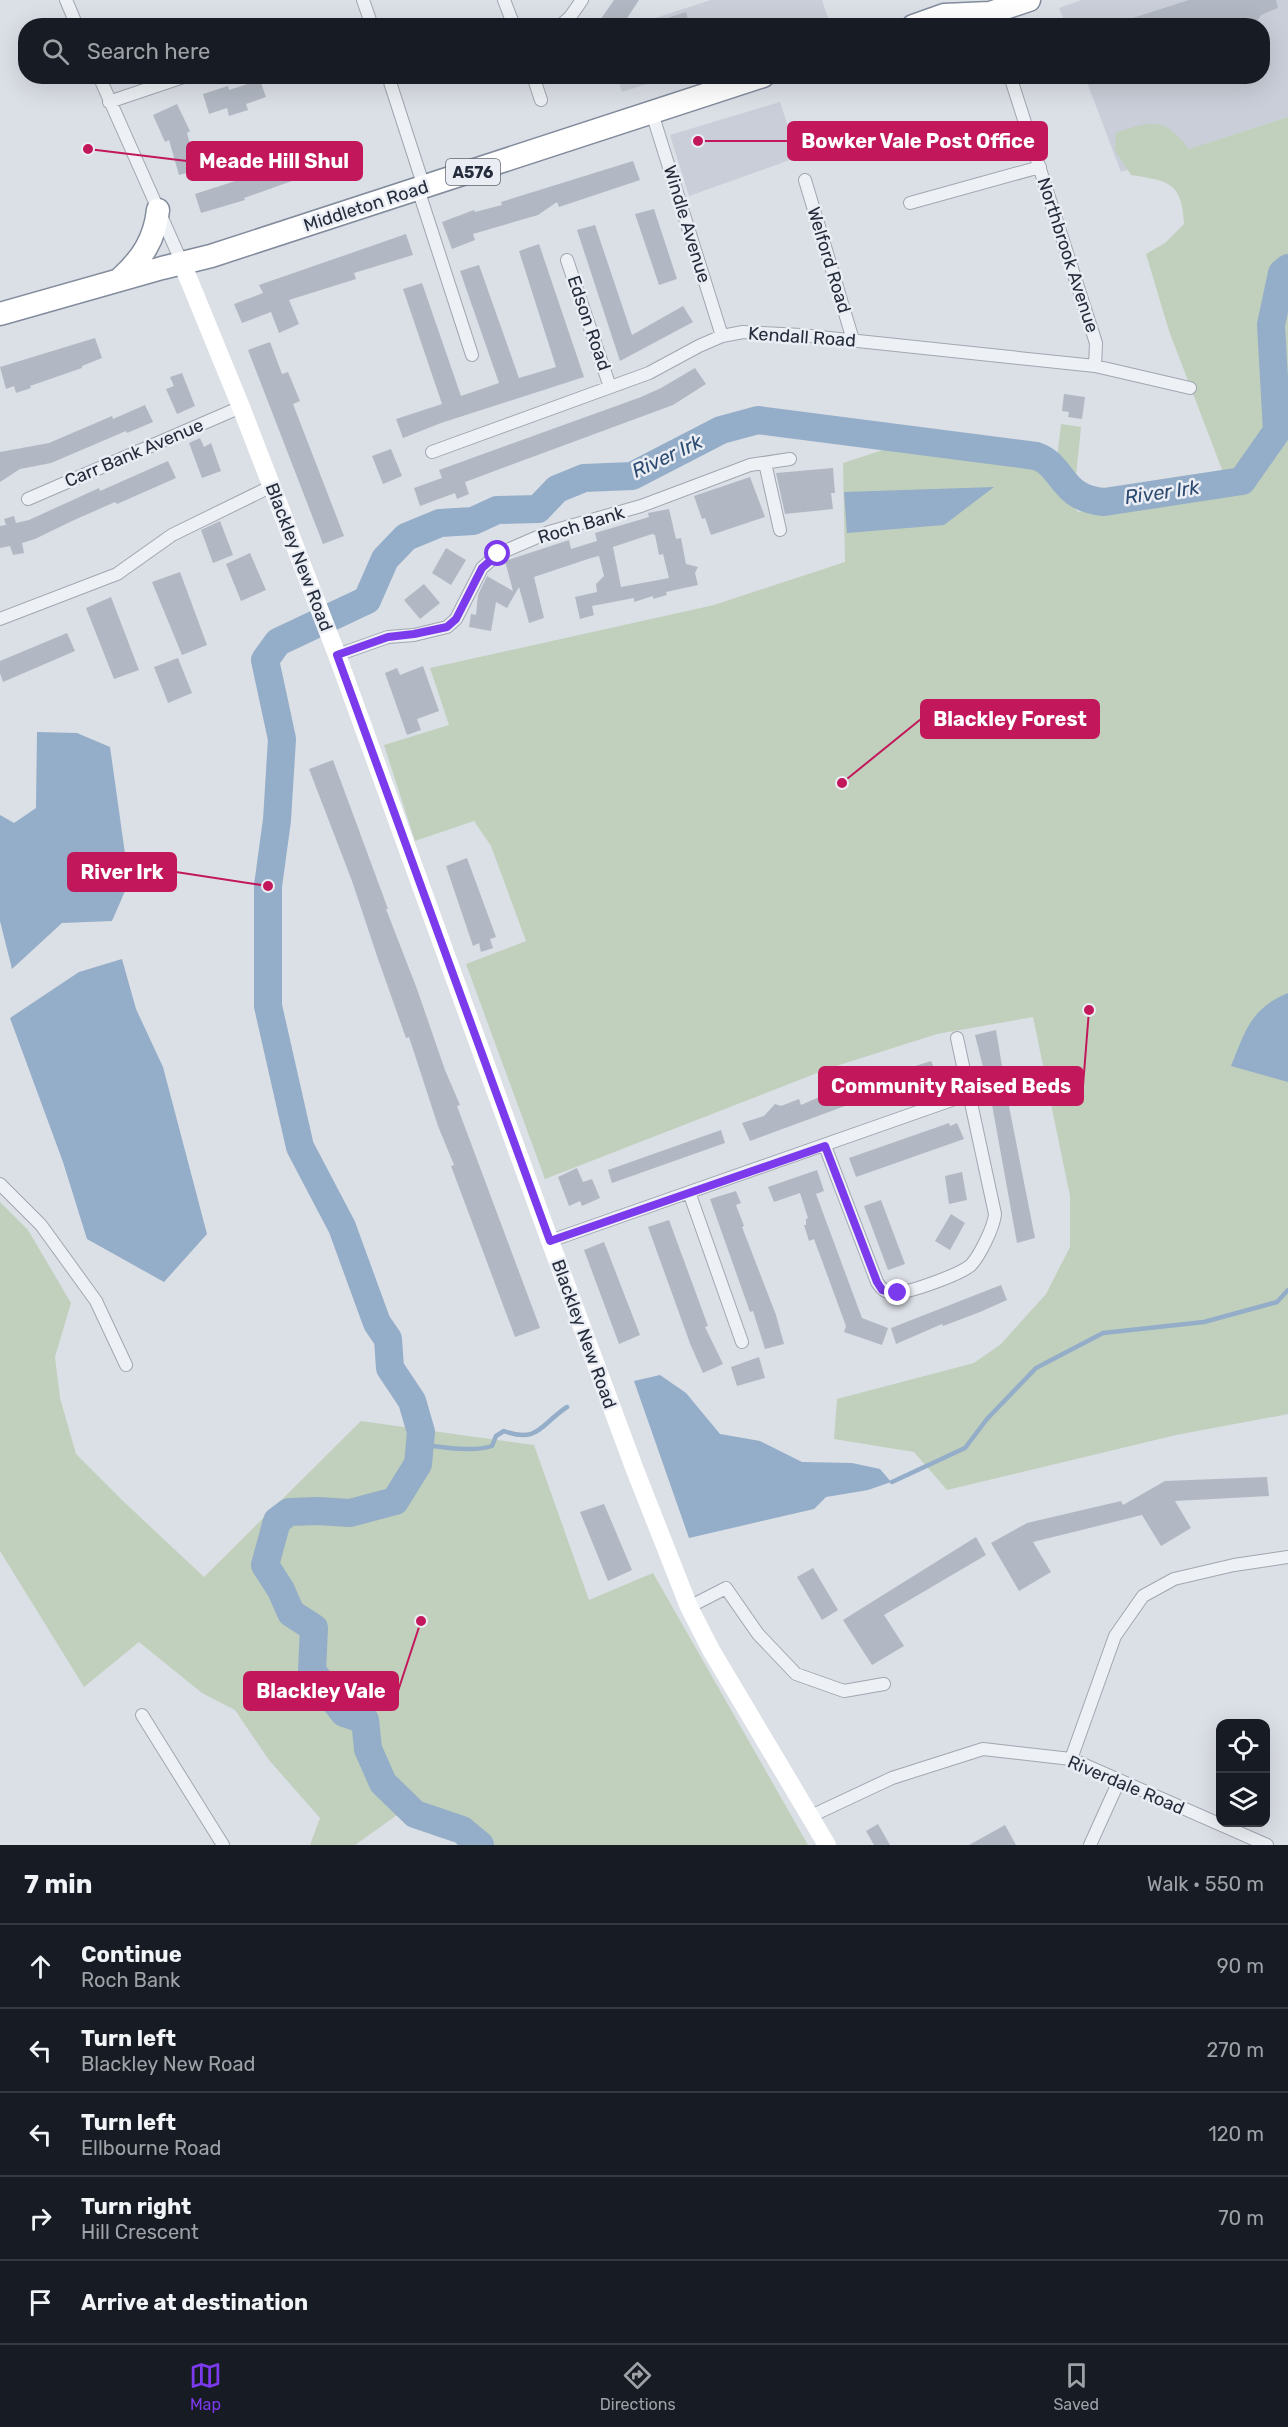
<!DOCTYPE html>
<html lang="en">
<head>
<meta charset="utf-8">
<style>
	:root { --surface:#171b24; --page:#242831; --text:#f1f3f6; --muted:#9ea1a6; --line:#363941; --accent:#7c3aed }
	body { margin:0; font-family:Rubik,sans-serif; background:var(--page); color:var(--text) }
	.controls { position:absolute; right:18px; bottom:18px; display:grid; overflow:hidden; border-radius:12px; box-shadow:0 6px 24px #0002 }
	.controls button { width:54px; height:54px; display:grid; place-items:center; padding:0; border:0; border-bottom:2px solid var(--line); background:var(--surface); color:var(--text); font:30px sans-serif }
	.stop { position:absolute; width:18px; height:18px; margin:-14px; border:4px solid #7c3aed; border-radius:50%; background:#fff }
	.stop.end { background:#7c3aed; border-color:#fff; box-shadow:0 2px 6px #0008 }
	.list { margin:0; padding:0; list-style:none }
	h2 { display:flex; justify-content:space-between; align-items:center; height:78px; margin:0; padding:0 24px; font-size:26px }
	h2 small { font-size:20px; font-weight:400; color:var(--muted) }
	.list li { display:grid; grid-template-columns:39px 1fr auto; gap:18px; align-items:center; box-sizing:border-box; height:84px; padding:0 24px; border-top:2px solid var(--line) }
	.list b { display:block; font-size:22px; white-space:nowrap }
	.list p { margin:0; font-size:20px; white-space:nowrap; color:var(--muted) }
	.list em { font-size:20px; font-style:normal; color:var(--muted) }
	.icon { flex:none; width:33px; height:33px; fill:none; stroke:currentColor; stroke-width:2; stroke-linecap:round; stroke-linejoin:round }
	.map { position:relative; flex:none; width:1288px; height:1845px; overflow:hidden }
	.search { position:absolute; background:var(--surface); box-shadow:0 6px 24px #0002; left:18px; right:18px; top:18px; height:66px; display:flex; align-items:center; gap:15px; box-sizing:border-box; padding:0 21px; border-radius:24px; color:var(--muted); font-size:22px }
	.sheet { height:498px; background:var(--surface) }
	nav { display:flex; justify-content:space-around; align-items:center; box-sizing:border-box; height:84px; border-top:2px solid var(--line); background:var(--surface); font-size:16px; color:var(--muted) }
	nav a { display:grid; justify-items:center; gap:3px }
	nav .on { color:var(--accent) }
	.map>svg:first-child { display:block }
	.built { fill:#c9ced8 }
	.green { fill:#c1d0bc }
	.water { fill:#94adc8 }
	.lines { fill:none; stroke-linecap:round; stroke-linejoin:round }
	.stream { stroke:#94adc8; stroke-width:4.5 }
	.river { stroke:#94adc8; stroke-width:28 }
	.building { fill:#b2b8c3; fill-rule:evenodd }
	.street-casing { stroke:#a1a6b0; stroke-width:14 }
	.highway-casing { stroke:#828c9d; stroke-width:25 }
	.street { stroke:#edf0f4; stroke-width:12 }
	.secondary { stroke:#fff; stroke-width:18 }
	.highway { stroke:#fff; stroke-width:22 }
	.route { stroke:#7c3aed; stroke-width:8 }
	.labels { text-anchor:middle; stroke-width:5; stroke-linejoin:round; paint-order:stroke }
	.shield { fill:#eaeef4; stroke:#606773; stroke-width:1.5 }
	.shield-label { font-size:16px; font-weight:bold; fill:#252d3c }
	.street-label { font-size:18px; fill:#252d3c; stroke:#eaeef4 }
	.water-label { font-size:20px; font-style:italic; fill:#2e4c71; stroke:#eaeef4 }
	.leader { fill:none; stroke:#c2185b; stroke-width:2 }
	.callout-dot { fill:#c2185b; stroke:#eaeef4; stroke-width:2 }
	.callout { fill:#c2185b; stroke:#c2185b; stroke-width:2 }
	.callout-label { font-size:20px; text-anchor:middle; font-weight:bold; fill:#fff }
</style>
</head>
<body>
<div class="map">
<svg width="1288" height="1845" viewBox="0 0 1288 1845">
	<rect width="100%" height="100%" fill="#dbdfe6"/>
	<path class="built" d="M 711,0 L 822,0 L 830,24 L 641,26 L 646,21 Z
		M 1082,0 L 1288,0 L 1288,117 L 1121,172 L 1085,77 L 1262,76 L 1262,26 L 1066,25 L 1059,8 Z
		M 617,77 L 617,76 L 669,77 L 622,92 Z
		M 780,102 L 798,157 L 689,196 L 670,135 Z"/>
	<path class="green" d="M 1288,117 L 1288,1414 L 1176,1435 L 947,1490 L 914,1452 L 834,1439 L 837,1399 L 974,1363 L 1001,1344 L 1046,1294 L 1070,1247 L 1070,1196 L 1033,1017 L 937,1034 L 830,1068 L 545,1179 L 466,964 L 526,941 L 491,846 L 474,821 L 415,841 L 384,745 L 449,725 L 430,668 L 714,605 L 845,562 L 843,463 L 892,447 L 968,455 L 1041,467 L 1078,512 L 1231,493 L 1169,331 L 1146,254 L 1165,243 L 1184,224 C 1182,182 1169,181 1131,175 L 1115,150 L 1116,133 C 1151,120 1165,117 1189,149 Z
		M 1061,424 L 1081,427 L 1076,476 L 1057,458 Z
		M 0,1202 L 28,1230 L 71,1303 L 55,1357 L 60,1398 L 76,1454 L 123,1501 L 204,1577 L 361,1421 L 534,1445 L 589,1600 L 653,1573 L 808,1845 L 480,1845 L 460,1825 L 397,1815 L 355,1845 L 310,1845 L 320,1818 L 269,1760 L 235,1710 L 202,1693 L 139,1642 L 84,1687 L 0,1551 Z"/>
	<path class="water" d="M 994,487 L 944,525 L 847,533 L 844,492 Z
		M 37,732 L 77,733 L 110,747 L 129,882 L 112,921 L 62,923 L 12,969 L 0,921 L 0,815 L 14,823 L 36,808 Z
		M 122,959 L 136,1009 L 163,1067 L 207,1234 L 164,1282 L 87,1239 L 63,1162 L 10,1018 L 79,972 Z
		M 1288,993 L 1288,1082 L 1231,1066 C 1246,1030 1250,1009 1288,993 Z
		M 660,1375 L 686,1393 L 720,1434 L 760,1441 L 802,1462 L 852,1463 L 880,1469 L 891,1482 L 868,1490 L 826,1497 L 814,1509 L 689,1538 L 634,1381 Z"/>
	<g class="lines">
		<path class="stream" d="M 420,1444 C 438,1447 475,1452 492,1446 L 496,1436 L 504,1431 C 538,1444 541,1424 567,1407
			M 892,1482 L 965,1448 L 987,1419 L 1036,1368 L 1103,1333 L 1204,1322 L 1277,1302 L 1288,1290"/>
		<path class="river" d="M 480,1845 L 462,1830 L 415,1814 L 383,1783 L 368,1749 L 365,1720 L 344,1713 L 312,1671 L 314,1628 L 291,1613 L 281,1590 L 265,1565 L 277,1521 L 289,1512 L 318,1511 L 350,1513 L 395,1501 L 418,1464 L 421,1432 L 412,1401 L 390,1368 L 388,1339 L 377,1323 L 342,1227 L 300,1147 L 268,1006 L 268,886 L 277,820 L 282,739 L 265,660 L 278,642 L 367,600 L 385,559 L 406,537 L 440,523 L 473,521 L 497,510 L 538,509 L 557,489 L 584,478 L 632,476 L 721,430 L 758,420 L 1036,456 C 1065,466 1059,498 1104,502 L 1242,481 L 1277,431 L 1271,325 L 1282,273 L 1288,268"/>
	</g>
	<path class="building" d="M 614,0 L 639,0 L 622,26 L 596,26 Z
		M 1189,0 L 1276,0 L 1278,8 L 1261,15 L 1256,23 L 1251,26 L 1117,26 L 1117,23 Z
		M 686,12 L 690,26 L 651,26 L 651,23 Z
		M 260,80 L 266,97 L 246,104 L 248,110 L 229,116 L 227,108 L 209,114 L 203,94 L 228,86 L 229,90 Z
		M 177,104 L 190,131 L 187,133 L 197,170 L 179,175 L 169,140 L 165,142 L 153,115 Z
		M 313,151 L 320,171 L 244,198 L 245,200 L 201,213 L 195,194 L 272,169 L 271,165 Z
		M 633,161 L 640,180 L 559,207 L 557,202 L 538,215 L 473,234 L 475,240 L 452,249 L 442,222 L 474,210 L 475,212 L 502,205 L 501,202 Z
		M 654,209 L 677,279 L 659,285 L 635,214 Z
		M 595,225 L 632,335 L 683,306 L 693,322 L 620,361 L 577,230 Z
		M 406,234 L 413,255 L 354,273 L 356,279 L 289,300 L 299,324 L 279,333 L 271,312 L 242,323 L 234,304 L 263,293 L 259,285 Z
		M 539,244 L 584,377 L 441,423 L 403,438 L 396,419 L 442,404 L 403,289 L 422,283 L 461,396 L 499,383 L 460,271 L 479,265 L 519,378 L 556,367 L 519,251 Z
		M 95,338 L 102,358 L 82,366 L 82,368 L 30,386 L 31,388 L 16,393 L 14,386 L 6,389 L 0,367 Z
		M 270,342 L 282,374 L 288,372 L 300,401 L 293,404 L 344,536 L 323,544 L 248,350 Z
		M 695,368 L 706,384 L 673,405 L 465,482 L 469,494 L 457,499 L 455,493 L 420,506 L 414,488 L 442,478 L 439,470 L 641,397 L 661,388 Z
		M 182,373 L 195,406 L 177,414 L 166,389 L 174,386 L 170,377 Z
		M 1064,394 L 1085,397 L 1082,419 L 1068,417 L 1069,412 L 1062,411 Z
		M 145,405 L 153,422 L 127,433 L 126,431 L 51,463 L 20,469 L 0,482 L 0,452 L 49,443 L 112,416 L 113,419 Z
		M 200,438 L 204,447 L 211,443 L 221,471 L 202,478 L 189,443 Z
		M 391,449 L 402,476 L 383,484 L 372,456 Z
		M 168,461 L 176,478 L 117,504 L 115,502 L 72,521 L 35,539 L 22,543 L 24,553 L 13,555 L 10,546 L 0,548 L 0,526 L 6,525 L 4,519 L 14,516 L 16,523 L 29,520 L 99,488 L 100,491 Z
		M 833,468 L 835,493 L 831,493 L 833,509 L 785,514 L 776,473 Z
		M 750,477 L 765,517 L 711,535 L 705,518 L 702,519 L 694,496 Z
		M 669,509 L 676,539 L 681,538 L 686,564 L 698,567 L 695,573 L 698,585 L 666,592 L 667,595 L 653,599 L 653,596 L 634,602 L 634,598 L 592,606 L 594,615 L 580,619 L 575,597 L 597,592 L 596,584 L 604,576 L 599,556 L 591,558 L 534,577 L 544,618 L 529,623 L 519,587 L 507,608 L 496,602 L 491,631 L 469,627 L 471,614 L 476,615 L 478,595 L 487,576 L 513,591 L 505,561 L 569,540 L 571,549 L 597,541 L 595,533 L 649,517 L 648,513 ZM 652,534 L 655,535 L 659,555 L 663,554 L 669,578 L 621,587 L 613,547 Z
		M 220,521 L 233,555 L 213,563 L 201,530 Z
		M 446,548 L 466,560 L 451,585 L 432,573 Z
		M 250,553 L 266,590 L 241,601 L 226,564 Z
		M 180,572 L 207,645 L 182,655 L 152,582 Z
		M 424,584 L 440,603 L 420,619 L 404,600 Z
		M 111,597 L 139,670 L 114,679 L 86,608 Z
		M 67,633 L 75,651 L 3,682 L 0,673 L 0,661 Z
		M 178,658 L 192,693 L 168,703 L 154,667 Z
		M 423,666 L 439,711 L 417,719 L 421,730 L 407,735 L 385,673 L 397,668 L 400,675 Z
		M 333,760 L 388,909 L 386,909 L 417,989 L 445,1070 L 460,1105 L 457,1106 L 540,1328 L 515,1337 L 451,1166 L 454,1165 L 438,1126 L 409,1037 L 406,1038 L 377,956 L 352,881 L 309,769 Z
		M 467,858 L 496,937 L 490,939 L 493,948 L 481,952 L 479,943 L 473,946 L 446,866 Z
		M 996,1030 L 1003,1072 L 1011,1070 L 1014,1085 L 1005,1086 L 1035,1238 L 1017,1243 L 991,1099 L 975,1035 Z
		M 931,1061 L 937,1075 L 876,1098 L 875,1095 L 750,1141 L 742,1123 L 764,1116 L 775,1104 L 781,1106 L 799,1099 L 801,1105 L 824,1095 Z
		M 949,1123 L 950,1126 L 957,1123 L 964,1139 L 856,1177 L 849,1158 Z
		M 721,1130 L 725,1143 L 612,1183 L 608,1170 Z
		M 577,1168 L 583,1182 L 592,1179 L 600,1198 L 582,1206 L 580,1201 L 569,1206 L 558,1177 Z
		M 817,1170 L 824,1191 L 816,1194 L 862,1318 L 888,1328 L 882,1345 L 844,1332 L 846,1326 L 814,1239 L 809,1241 L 804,1225 L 806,1225 L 806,1219 L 808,1218 L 800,1193 L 774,1202 L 768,1187 Z
		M 962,1172 L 967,1200 L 949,1204 L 945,1176 Z
		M 736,1191 L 741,1203 L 736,1205 L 744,1226 L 742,1227 L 776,1315 L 784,1344 L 765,1349 L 753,1311 L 750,1312 L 710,1199 Z
		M 881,1200 L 905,1264 L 888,1270 L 864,1206 Z
		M 951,1214 L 965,1223 L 950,1250 L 935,1241 Z
		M 669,1220 L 708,1326 L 705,1327 L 723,1364 L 703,1373 L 691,1346 L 648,1227 Z
		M 604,1242 L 640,1335 L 619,1344 L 584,1250 Z
		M 1001,1285 L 1007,1300 L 980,1312 L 943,1326 L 942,1324 L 896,1344 L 891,1328 Z
		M 759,1357 L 765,1378 L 737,1386 L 731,1367 Z
		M 1267,1477 L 1269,1496 L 1175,1501 L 1191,1528 L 1161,1546 L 1142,1515 L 1033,1542 L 1051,1572 L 1019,1591 L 991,1543 L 1027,1523 L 1121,1501 L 1123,1505 L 1165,1481 Z
		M 604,1504 L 632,1570 L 608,1581 L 580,1512 Z
		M 976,1537 L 986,1555 L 884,1615 L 904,1646 L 872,1665 L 843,1620 Z
		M 813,1568 L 838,1610 L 822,1620 L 797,1577 Z
		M 878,1824 L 890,1845 L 874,1845 L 866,1831 Z
		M 1005,1825 L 1016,1845 L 969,1845 Z"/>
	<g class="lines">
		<g class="street-casing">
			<path id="street" d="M 66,0 L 77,26
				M 363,0 L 372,26
				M 504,0 L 514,26
				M 560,26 L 570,17 L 582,0
				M 99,76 L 182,263
				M 388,76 L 424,187
				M 533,76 L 541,100
				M 1010,76 L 1096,343 L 1095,366
				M 109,102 L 186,76
				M 652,113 L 722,336
				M 805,180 L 853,340
				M 418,189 L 472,355
				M 910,203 L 1040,167
				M 567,260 L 610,387
				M 432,452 L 649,373 L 699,346 L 722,336 L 743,332 L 801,335 L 1095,366 L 1190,388
				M 765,463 L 780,530
				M 28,499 L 241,407
				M 0,619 L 117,574 L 172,535 L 272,486
				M 337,655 L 388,637 L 414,635 L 447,627 L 456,619 L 482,568 L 498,554 L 549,532 L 641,506 L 750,465 L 790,459
				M 825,1146 L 877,1282 C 881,1288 884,1292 891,1293 C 905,1295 961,1274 971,1265 C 980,1255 994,1227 995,1214 L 957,1038
				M 0,1184 L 41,1225 L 96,1301 L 126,1365
				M 689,1192 L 742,1342
				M 550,1241 L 969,1094
				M 689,1607 L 726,1588 L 758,1634 L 796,1674 L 844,1691 L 884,1684
				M 142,1715 L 223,1845
				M 1071,1759 L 1115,1636 L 1143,1596 L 1174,1579 L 1234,1565 L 1288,1557
				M 811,1816 L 892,1778 L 983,1749 L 1071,1759 L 1267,1845
				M 1090,1845 L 1119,1781"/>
		</g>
		<g class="highway-casing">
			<path id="highway" d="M 913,26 L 944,15 L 990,13 L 1029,0
				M 120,279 C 142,259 155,239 158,210
				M 0,314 L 162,268 L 211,256 L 763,76"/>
		</g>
		<use href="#street" class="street"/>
		<path class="secondary" d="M 182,263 L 241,407 L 337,655 L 550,1241 L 635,1470 L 689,1607 L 711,1650 L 827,1845"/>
		<use href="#highway" class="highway"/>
	</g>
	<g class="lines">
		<path class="route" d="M 498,554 L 482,568 L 456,619 L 447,627 L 414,634 L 388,637 L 337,655 L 550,1241 L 825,1146 L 877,1282 L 882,1290 L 898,1293"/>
	</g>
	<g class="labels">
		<rect class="shield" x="446" y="159" width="54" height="26" rx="4.5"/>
		<g class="shield-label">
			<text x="473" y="178">A576</text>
		</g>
		<g class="street-label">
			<text transform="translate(366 206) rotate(-18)" y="6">Middleton Road</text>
			<text transform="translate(687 224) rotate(73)" y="6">Windle Avenue</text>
			<text transform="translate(1068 255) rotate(72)" y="6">Northbrook Avenue</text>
			<text transform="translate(829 260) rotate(73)" y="6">Welford Road</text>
			<text transform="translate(589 323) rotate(71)" y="6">Edson Road</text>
			<text transform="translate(802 337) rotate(4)" y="6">Kendall Road</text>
			<text transform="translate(134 453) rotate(-23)" y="6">Carr Bank Avenue</text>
			<text transform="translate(581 525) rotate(-17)" y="6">Roch Bank</text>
			<text transform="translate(299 557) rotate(69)" y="6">Blackley New Road</text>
			<text transform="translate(584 1334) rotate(70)" y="6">Blackley New Road</text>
			<text transform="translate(1126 1785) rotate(23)" y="6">Riverdale Road</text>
		</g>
		<g class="water-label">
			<text transform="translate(667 456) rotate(-25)" y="7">River Irk</text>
			<text transform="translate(1162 492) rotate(-8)" y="7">River Irk</text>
		</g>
	</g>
	<path class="leader" d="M698 141L788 141M88 149L187 161M842 783L921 719M268 886L176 872M1089 1010L1083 1086M421 1621L398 1691"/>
	<g class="callout-dot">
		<circle cx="698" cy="141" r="6"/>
		<circle cx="88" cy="149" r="6"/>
		<circle cx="842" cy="783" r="6"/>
		<circle cx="268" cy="886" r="6"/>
		<circle cx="1089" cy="1010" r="6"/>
		<circle cx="421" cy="1621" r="6"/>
	</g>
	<g class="callout">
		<rect x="788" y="122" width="259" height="38" rx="6"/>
		<rect x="187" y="142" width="175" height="38" rx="6"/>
		<rect x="921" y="700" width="178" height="38" rx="6"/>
		<rect x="68" y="853" width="108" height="38" rx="6"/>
		<rect x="819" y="1067" width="264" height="38" rx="6"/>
		<rect x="244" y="1672" width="154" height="38" rx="6"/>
	</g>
	<g class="callout-label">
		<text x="918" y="148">Bowker Vale Post Office</text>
		<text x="274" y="168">Meade Hill Shul</text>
		<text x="1010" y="726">Blackley Forest</text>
		<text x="122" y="879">River Irk</text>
		<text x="951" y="1093">Community Raised Beds</text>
		<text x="321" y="1698">Blackley Vale</text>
	</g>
</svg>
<div class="controls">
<button><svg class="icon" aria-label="locate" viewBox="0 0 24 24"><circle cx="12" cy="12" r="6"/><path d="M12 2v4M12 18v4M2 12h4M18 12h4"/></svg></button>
<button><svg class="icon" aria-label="layers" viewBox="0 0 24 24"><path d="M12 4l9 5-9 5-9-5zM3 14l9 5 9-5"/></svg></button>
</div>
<div class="stop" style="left:498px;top:554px"></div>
<div class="stop end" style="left:898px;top:1293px"></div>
<div class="search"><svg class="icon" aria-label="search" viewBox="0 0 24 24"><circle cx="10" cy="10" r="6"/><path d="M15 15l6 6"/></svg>Search here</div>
</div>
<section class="sheet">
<h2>7 min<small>Walk · 550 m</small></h2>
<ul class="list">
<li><svg class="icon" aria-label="ahead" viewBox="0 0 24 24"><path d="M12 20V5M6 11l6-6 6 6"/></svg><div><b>Continue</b><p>Roch Bank</p></div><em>90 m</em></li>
<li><svg class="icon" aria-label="left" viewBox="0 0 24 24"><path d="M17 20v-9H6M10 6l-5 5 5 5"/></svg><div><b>Turn left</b><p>Blackley New Road</p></div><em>270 m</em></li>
<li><svg class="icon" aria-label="left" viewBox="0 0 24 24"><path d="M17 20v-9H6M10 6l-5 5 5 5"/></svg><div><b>Turn left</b><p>Ellbourne Road</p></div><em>120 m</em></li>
<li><svg class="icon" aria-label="right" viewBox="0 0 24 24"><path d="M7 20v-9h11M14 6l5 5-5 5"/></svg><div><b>Turn right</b><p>Hill Crescent</p></div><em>70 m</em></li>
<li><svg class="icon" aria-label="arrive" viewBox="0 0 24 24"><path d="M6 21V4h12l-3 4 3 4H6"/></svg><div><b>Arrive at destination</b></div></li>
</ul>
</section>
<nav>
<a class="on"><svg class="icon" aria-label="map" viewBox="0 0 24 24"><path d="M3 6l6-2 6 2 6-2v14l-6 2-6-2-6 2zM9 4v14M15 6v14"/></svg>Map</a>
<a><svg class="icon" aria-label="directions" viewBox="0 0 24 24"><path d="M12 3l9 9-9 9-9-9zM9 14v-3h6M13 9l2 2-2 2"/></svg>Directions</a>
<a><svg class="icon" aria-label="saved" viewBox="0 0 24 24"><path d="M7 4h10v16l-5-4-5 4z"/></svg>Saved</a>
</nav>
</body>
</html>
